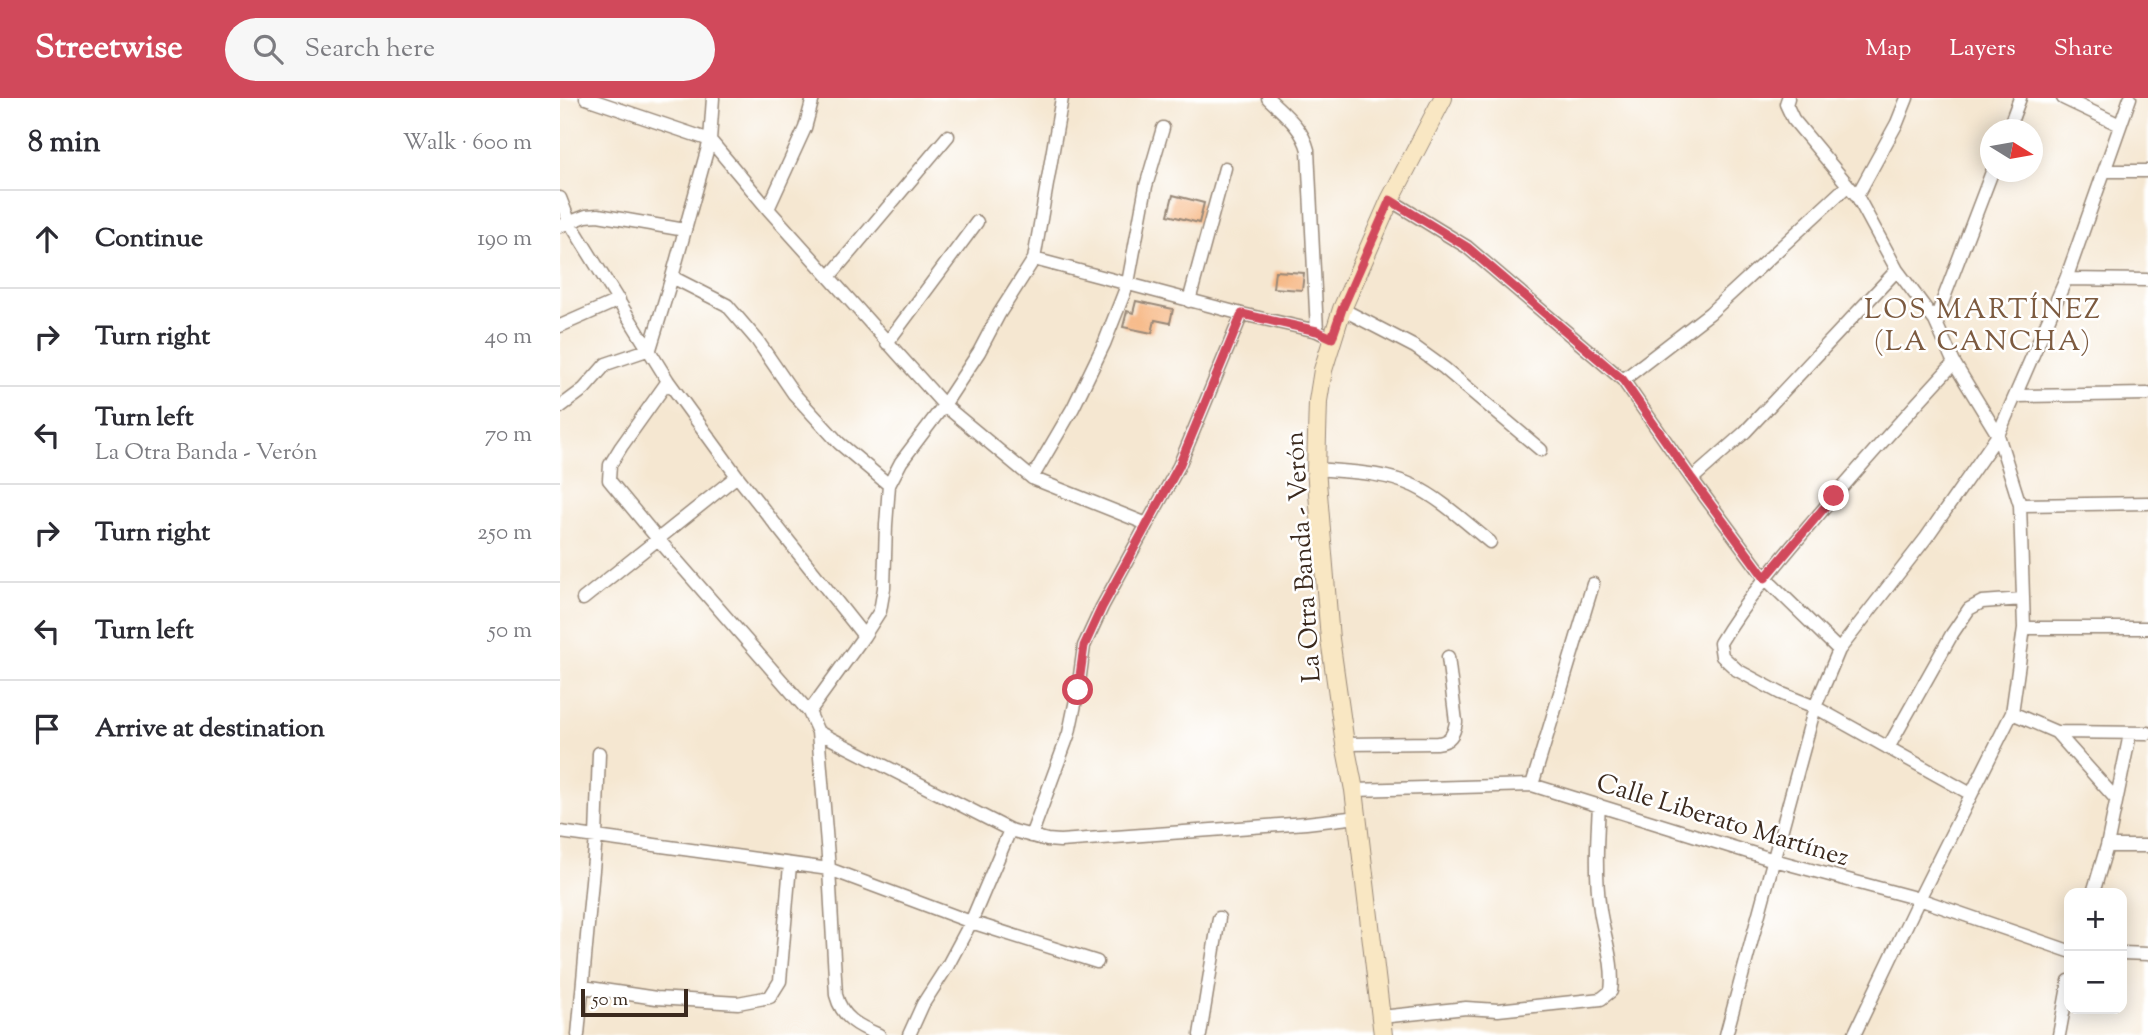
<!DOCTYPE html>
<html lang="en">
<head>
<meta charset="utf-8">
<style>
	:root { --surface:#fff; --page:#f7f7f7; --text:#2b2b33; --muted:#7c7c81; --line:#e1e1e2; --accent:#d1495b }
	body { margin:0; font-family:"Sorts Mill Goudy",serif; background:var(--page); color:var(--text) }
	.controls { position:absolute; right:21px; bottom:21px; display:grid; overflow:hidden; border-radius:14px; box-shadow:0 4px 18px #0003 }
	.controls button { width:63px; height:63px; display:grid; place-items:center; padding:0; border:0; border-bottom:2px solid var(--line); background:var(--surface); color:var(--text); font:35px sans-serif }
	.compass { position:absolute; left:1420px; top:21px; width:63px; height:63px; border-radius:50%; background:var(--surface); box-shadow:0 4px 18px #0003; rotate:101deg }
	.scale { position:absolute; left:21px; bottom:18px; width:107px; box-sizing:border-box; padding-left:7px; border:4px solid #3b2a1e; border-top:0; font-size:19px; line-height:24px; white-space:nowrap; color:#3b2a1e; -webkit-text-stroke:5px #fff; paint-order:stroke }
	.stop { position:absolute; width:21px; height:21px; margin:-16px; border:5px solid #d1495b; border-radius:50%; background:#fff }
	.stop.end { background:#d1495b; border-color:#fff; box-shadow:0 2px 7px #0008 }
	.list { margin:0; padding:0; list-style:none }
	h2 { display:flex; justify-content:space-between; align-items:center; height:91px; margin:0; padding:0 28px; font-size:30px }
	h2 small { font-size:23px; font-weight:400; color:var(--muted) }
	.list li { display:grid; grid-template-columns:46px 1fr auto; gap:21px; align-items:center; box-sizing:border-box; height:98px; padding:0 28px; border-top:2px solid var(--line) }
	.list b { display:block; font-size:26px; white-space:nowrap }
	.list p { margin:0; font-size:23px; white-space:nowrap; color:var(--muted) }
	.list em { font-size:23px; font-style:normal; color:var(--muted) }
	.icon { flex:none; width:38px; height:38px; fill:none; stroke:currentColor; stroke-width:2; stroke-linecap:round; stroke-linejoin:round }
	.map { position:relative; flex:none; width:1588px; height:937px; overflow:hidden }
	header { display:flex; align-items:center; gap:42px; box-sizing:border-box; height:98px; padding:0 35px; background:var(--accent); color:#fff }
	header strong { font-size:33px }
	nav { display:flex; gap:38px; margin-inline-start:auto; font-size:24px }
	.search { width:490px; height:63px; background:var(--page); display:flex; align-items:center; gap:18px; box-sizing:border-box; padding:0 24px; border-radius:38px; color:var(--muted); font-size:26px }
	main { display:flex }
	aside { flex:1; background:var(--surface) }
	.map>svg:first-child { display:block }
	.building { fill:#f6b37d }
	.lines { fill:none; stroke-linecap:round; stroke-linejoin:round }
	.minor-casing { stroke:#988878; stroke-width:15 }
	.secondary-casing { stroke:#988878; stroke-width:20 }
	.minor { stroke:#fff; stroke-width:12 }
	.secondary { stroke:#f9e7c3; stroke-width:18 }
	.route { stroke:#d1495b; stroke-width:9 }
	.labels { text-anchor:middle; stroke-width:5; stroke-linejoin:round; paint-order:stroke }
	.street-label { font-size:26px; fill:#3b2a1e; stroke:#fff }
	.neighbourhood-label { font-size:28px; letter-spacing:2px; fill:#7c5a3f; stroke:#fff }
</style>
</head>
<body>
<header>
<strong>Streetwise</strong>
<div class="search"><svg class="icon" aria-label="search" viewBox="0 0 24 24"><circle cx="10" cy="10" r="6"/><path d="M15 15l6 6"/></svg>Search here</div>
<nav><a>Map</a><a>Layers</a><a>Share</a></nav>
</header>
<main>
<aside>
<h2>8 min<small>Walk · 600 m</small></h2>
<ul class="list">
<li><svg class="icon" aria-label="ahead" viewBox="0 0 24 24"><path d="M12 20V5M6 11l6-6 6 6"/></svg><div><b>Continue</b></div><em>190 m</em></li>
<li><svg class="icon" aria-label="right" viewBox="0 0 24 24"><path d="M7 20v-9h11M14 6l5 5-5 5"/></svg><div><b>Turn right</b></div><em>40 m</em></li>
<li><svg class="icon" aria-label="left" viewBox="0 0 24 24"><path d="M17 20v-9H6M10 6l-5 5 5 5"/></svg><div><b>Turn left</b><p>La Otra Banda - Verón</p></div><em>70 m</em></li>
<li><svg class="icon" aria-label="right" viewBox="0 0 24 24"><path d="M7 20v-9h11M14 6l5 5-5 5"/></svg><div><b>Turn right</b></div><em>250 m</em></li>
<li><svg class="icon" aria-label="left" viewBox="0 0 24 24"><path d="M17 20v-9H6M10 6l-5 5 5 5"/></svg><div><b>Turn left</b></div><em>50 m</em></li>
<li><svg class="icon" aria-label="arrive" viewBox="0 0 24 24"><path d="M6 21V4h12l-3 4 3 4H6"/></svg><div><b>Arrive at destination</b></div></li>
</ul>
</aside>
<div class="map">
<svg width="1588" height="937" viewBox="0 0 1588 937">
	<rect width="100%" height="100%" fill="#fff"/>
	<filter id="ink" filterUnits="userSpaceOnUse"><feTurbulence type="fractalNoise" baseFrequency=".0143" numOctaves="2"/><feDisplacementMap in="SourceGraphic" scale="14" xChannelSelector="R" yChannelSelector="G"/><feConvolveMatrix kernelMatrix="1 2 1 2 8 2 1 2 1" color-interpolation-filters="sRGB"/></filter>
	<filter id="wash" filterUnits="userSpaceOnUse"><feTurbulence type="fractalNoise" baseFrequency=".00686" numOctaves="4" result="noise"/><feDisplacementMap in="SourceGraphic" scale="28" xChannelSelector="R" yChannelSelector="G"/><feGaussianBlur stdDeviation="1.57" result="paint"/><feColorMatrix in="noise" values="0 0 0 0 0 0 0 0 0 0 0 0 0 0 0 0 0 1.4 0 .05"/><feComposite in="paint" operator="in"/></filter>
	<g filter="url(#wash)">
		<rect width="100%" height="100%" fill="#f5e7d1"/>
		<g id="blocks">
			<path class="building" d="M 613,97 L 644,105 L 639,125 L 608,117 Z
				M 715,173 L 744,175 L 742,192 L 713,190 Z
				M 576,203 L 613,211 L 610,225 L 595,222 L 592,235 L 563,229 L 567,213 L 573,215 Z"/>
		</g>
	</g>
	<g filter="url(#ink)">
		<use href="#blocks" fill-opacity="0" stroke="#988878" stroke-width="2"/>
		<g class="lines">
			<g class="minor-casing">
				<path id="minor" d="M 26,0 L 150,42 L 208,111 L 384,307 L 472,380 L 587,426 L 619,368 L 682,216 L 757,233
					M 708,0 C 724,16 742,29 748,52 L 757,233 L 763,236
					M 1228,0 L 1226,6 L 1233,21 L 1297,98 L 1337,172 L 1375,223 L 1394,265 L 1438,337 L 1460,407 L 1464,530 L 1452,615 L 1359,801 L 1294,937
					M 1503,0 L 1560,27
					M 1448,32 L 1460,0
					M 1545,73 L 1588,73
					M 1297,98 L 1337,25 L 1347,0
					M 0,100 L 9,123 L 108,283 L 177,378 L 304,538
					M 830,102 L 907,149 L 1063,282 L 1132,381 L 1205,480 L 1279,552 L 1255,609 L 1166,937
					M 208,111 L 245,30 L 253,0
					M 0,128 L 26,118 L 38,117 L 125,132
					M 474,161 L 682,216
					M 112,179 L 167,207 L 197,242 L 234,296 L 279,345 L 329,387
					M 269,179 L 388,38
					M 1506,181 L 1588,182
					M 629,203 L 665,70
					M 782,211 L 855,249 L 884,270 L 981,352
					M 1375,223 L 1432,74
					M 0,228 L 59,202
					M 327,245 L 417,124
					M 1394,265 C 1347,316 1300,368 1255,421 C 1221,461 1187,500 1160,545 L 1162,558 L 1177,572 L 1220,595 L 1255,609 L 1411,696
					M 1063,282 L 1150,215 L 1287,88
					M 108,283 L 61,349 L 50,367 L 49,382 L 97,440 L 249,614 L 258,634 L 450,732 L 487,742 L 500,743 L 746,725 L 798,719
					M 1457,298 L 1588,296
					M 0,309 L 24,291 L 46,266 L 90,251 L 112,179 L 150,42 L 153,0
					M 756,371 C 788,374 824,374 854,388 C 881,401 906,425 930,444
					M 472,380 L 513,310 L 544,246 L 568,185 L 586,88 L 603,30
					M 1132,381 L 1185,334 L 1337,172
					M 1460,407 L 1588,405
					M 23,501 L 177,378
					M 1464,530 L 1588,530
					M 1279,552 L 1366,440 L 1438,337 L 1506,181 L 1570,0
					M 249,614 L 304,538 L 320,513 L 324,490 L 326,427 L 329,387 L 341,364 L 384,307 L 419,254 L 439,216 L 474,161 L 502,0
					M 1452,615 L 1496,634 L 1588,635
					M 258,634 L 269,771 L 276,897 C 282,920 298,928 319,937
					M 1496,634 L 1556,701
					M 785,646 L 877,645 C 890,644 894,636 896,624 L 888,559
					M 1328,650 L 1392,536 L 1409,511 L 1422,504 L 1463,501
					M 972,687 L 1033,486
					M 794,692 L 972,687 L 1214,762 L 1359,801 L 1509,853
					M 0,734 L 269,771 L 411,824 L 537,864
					M 471,738 L 509,635 L 518,592 L 524,548 L 542,509 L 587,426
					M 1547,748 L 1588,748
					M 1533,795 L 1547,748 L 1570,636
					M 1562,855 L 1588,856
					M 23,889 L 96,900 L 178,905 L 210,899 L 220,883 L 230,767
					M 821,919 L 906,910 L 938,912 L 1041,901 L 1051,893 C 1055,866 1044,839 1040,812 C 1035,777 1037,742 1039,707
					M 18,937 L 36,739 L 39,655
					M 349,937 L 363,906 L 388,867 L 411,824 L 450,732
					M 640,937 L 659,820
					M 1499,937 L 1509,883"/>
			</g>
			<g class="secondary-casing">
				<path id="secondary" d="M 823,937 L 794,692 L 785,646 L 770,541 L 756,371 L 758,303 L 763,272 L 782,211 L 830,102 L 883,0"/>
			</g>
			<use href="#minor" class="minor"/>
			<use href="#secondary" class="secondary"/>
		</g>
	</g>
	<g class="lines" filter="url(#ink)">
		<path class="route" d="M 518,592 L 524,548 L 542,509 L 619,368 L 682,216 L 757,233 L 772,240 L 782,211 L 830,102 L 907,149 L 1063,282 L 1132,381 L 1205,480 L 1274,398"/>
	</g>
	<g class="labels">
		<g class="street-label">
			<text transform="translate(742 459) rotate(-94)" y="9">La Otra Banda - Verón</text>
			<text transform="translate(1163 721) rotate(17)" y="9">Calle Liberato Martínez</text>
		</g>
		<g class="neighbourhood-label">
			<text x="1423" y="220">LOS MARTÍNEZ<tspan x="1423" dy="32">(LA CANCHA)</tspan></text>
		</g>
	</g>
</svg>
<div class="controls">
<button>+</button>
<button>−</button>
</div>
<svg class="compass" viewBox="-18 -18 36 36"><path d="M0-13l5 13h-10z" fill="#e53935"/><path d="M0 13l5-13h-10z" fill="#7c7c81"/></svg>
<div class="scale">50 m</div>
<div class="stop" style="left:518px;top:592px"></div>
<div class="stop end" style="left:1274px;top:398px"></div>
</div>
</main>
</body>
</html>
